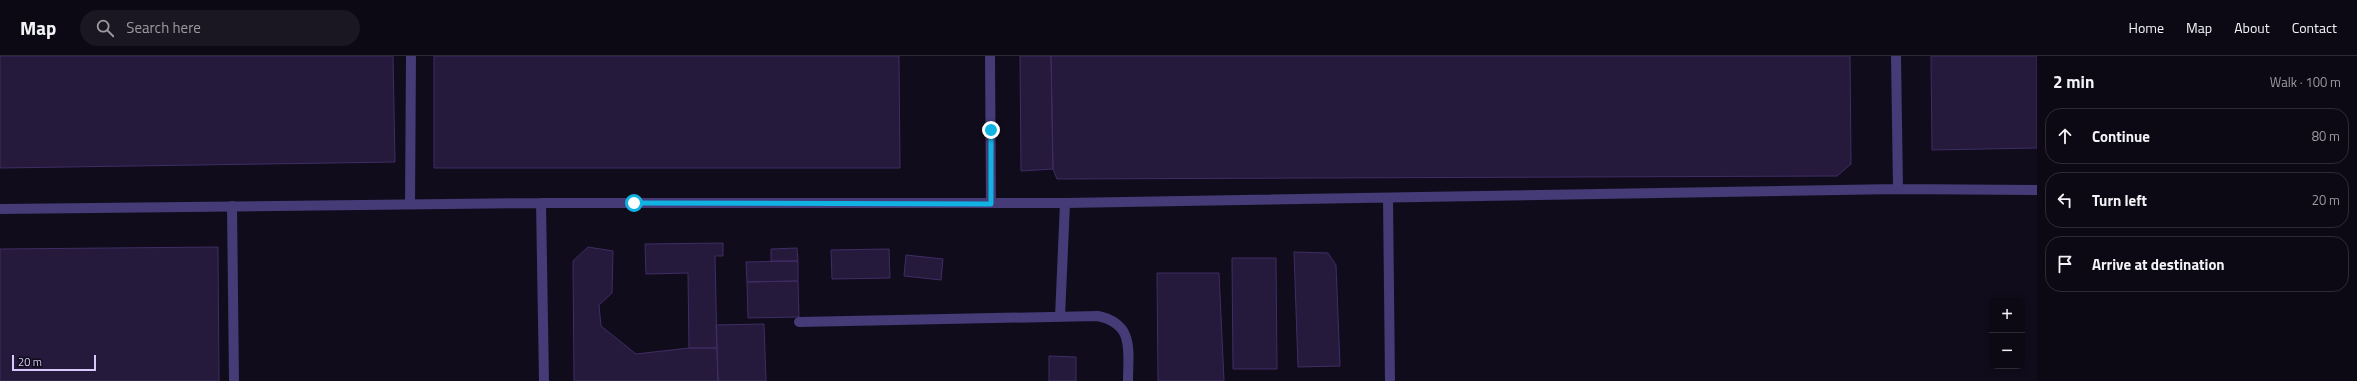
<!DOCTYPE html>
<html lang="en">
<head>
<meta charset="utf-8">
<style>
	:root { --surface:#0d0914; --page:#1b1722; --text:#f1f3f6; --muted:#9a9aa0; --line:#2d2a34 }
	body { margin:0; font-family:"Titillium Web",sans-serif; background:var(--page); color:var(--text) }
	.controls { position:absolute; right:12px; bottom:12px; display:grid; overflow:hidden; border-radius:8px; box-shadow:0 2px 6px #0003 }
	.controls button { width:36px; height:36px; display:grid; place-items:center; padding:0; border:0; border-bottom:1px solid var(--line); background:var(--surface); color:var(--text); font:20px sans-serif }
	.scale { position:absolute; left:12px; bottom:10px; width:84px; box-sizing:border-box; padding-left:4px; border:2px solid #d6cafb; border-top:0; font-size:11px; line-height:14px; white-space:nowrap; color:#d6cafb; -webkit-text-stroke:3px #110c1b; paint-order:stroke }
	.stop { position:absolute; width:12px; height:12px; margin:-9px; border:3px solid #10b3e2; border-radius:50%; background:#fff }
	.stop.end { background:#10b3e2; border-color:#fff; box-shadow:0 1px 4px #0008 }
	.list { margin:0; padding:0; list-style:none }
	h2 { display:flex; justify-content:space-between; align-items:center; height:52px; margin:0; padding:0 16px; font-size:17px }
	h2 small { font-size:13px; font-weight:400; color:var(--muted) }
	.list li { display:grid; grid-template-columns:26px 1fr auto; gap:12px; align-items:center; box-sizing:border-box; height:56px; margin:0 8px 8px; padding:0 8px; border:1px solid var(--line); border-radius:16px }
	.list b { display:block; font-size:15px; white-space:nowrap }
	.list em { font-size:13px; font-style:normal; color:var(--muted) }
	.icon { flex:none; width:22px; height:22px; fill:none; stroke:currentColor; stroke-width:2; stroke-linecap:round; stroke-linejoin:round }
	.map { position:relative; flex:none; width:2037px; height:325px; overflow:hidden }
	header { display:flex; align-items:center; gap:24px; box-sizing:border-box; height:56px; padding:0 20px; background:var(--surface); border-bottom:1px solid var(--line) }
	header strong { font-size:19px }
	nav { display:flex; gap:22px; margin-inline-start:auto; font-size:14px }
	.search { width:280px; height:36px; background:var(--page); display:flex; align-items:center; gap:10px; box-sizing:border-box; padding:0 14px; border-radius:22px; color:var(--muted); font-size:15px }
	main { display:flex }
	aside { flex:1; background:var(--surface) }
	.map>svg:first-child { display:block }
	.building { fill:#251a3b; stroke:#3f2d65 }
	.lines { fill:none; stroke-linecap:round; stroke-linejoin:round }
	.lane { stroke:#443b77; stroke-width:10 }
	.street { stroke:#443b77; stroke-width:10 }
	.route { stroke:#10b3e2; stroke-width:5 }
</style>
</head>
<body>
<header>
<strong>Map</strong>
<div class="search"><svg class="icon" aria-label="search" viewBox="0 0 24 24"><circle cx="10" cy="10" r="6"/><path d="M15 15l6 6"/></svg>Search here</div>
<nav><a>Home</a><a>Map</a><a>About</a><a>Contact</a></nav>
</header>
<main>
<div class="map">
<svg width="2037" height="325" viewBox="0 0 2037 325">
	<rect width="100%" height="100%" fill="#110c1b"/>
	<path class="building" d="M 0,0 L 393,0 L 395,106 L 0,112 Z
		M 434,0 L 899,0 L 900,112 L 434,112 Z
		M 1020,0 L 1051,0 L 1053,113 L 1021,115 Z
		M 1051,0 L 1850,0 L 1851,108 L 1837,120 L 1057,123 L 1053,113 Z
		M 1931,0 L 2037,0 L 2037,92 L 1932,94 Z
		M 723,187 L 723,200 L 715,200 L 717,292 L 689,292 L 688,217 L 646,218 L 645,188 Z
		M 218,191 L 219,325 L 0,325 L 0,193 Z
		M 588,191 L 613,195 L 612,237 L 599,249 L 601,270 L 636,298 L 689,292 L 717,292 L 718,325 L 574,325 L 573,205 Z
		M 797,192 L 798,205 L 771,205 L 771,193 Z
		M 889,193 L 890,222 L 832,223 L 831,194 Z
		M 1294,196 L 1328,197 L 1336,209 L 1340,310 L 1298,311 Z
		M 906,199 L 943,203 L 941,224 L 904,220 Z
		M 1232,202 L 1276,202 L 1277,313 L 1233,313 Z
		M 798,205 L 798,225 L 747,226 L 746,206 Z
		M 1157,217 L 1219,217 L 1224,325 L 1158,325 Z
		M 798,225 L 799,261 L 748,262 L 747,226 Z
		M 764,268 L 766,325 L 718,325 L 716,269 Z
		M 1049,300 L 1076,301 L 1076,325 L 1049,325 Z"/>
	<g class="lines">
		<path class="lane" d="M 410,148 L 411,0
			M 232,150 L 234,325
			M 1060,261 L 1065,147
			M 799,266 L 1098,260 C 1135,268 1128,295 1128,325"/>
		<path class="street" d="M 990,0 L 991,147
			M 1896,0 L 1898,133
			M 1388,142 L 1390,325
			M 541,147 L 544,325
			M 0,153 L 541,147 L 1065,147 L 1898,133 L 2037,134"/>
	</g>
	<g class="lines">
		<path class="route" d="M 634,147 L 991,148 L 991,74"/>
	</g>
</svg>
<div class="controls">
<button>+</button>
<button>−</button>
</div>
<div class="scale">20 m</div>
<div class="stop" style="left:634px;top:147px"></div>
<div class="stop end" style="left:991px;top:74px"></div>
</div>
<aside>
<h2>2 min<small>Walk · 100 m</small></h2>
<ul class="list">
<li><svg class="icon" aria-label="ahead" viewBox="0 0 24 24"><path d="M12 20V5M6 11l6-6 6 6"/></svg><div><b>Continue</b></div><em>80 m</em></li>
<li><svg class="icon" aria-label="left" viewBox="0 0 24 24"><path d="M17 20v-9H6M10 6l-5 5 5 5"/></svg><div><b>Turn left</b></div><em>20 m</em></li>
<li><svg class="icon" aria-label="arrive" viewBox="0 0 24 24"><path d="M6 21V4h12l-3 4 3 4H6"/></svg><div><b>Arrive at destination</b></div></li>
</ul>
</aside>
</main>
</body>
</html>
